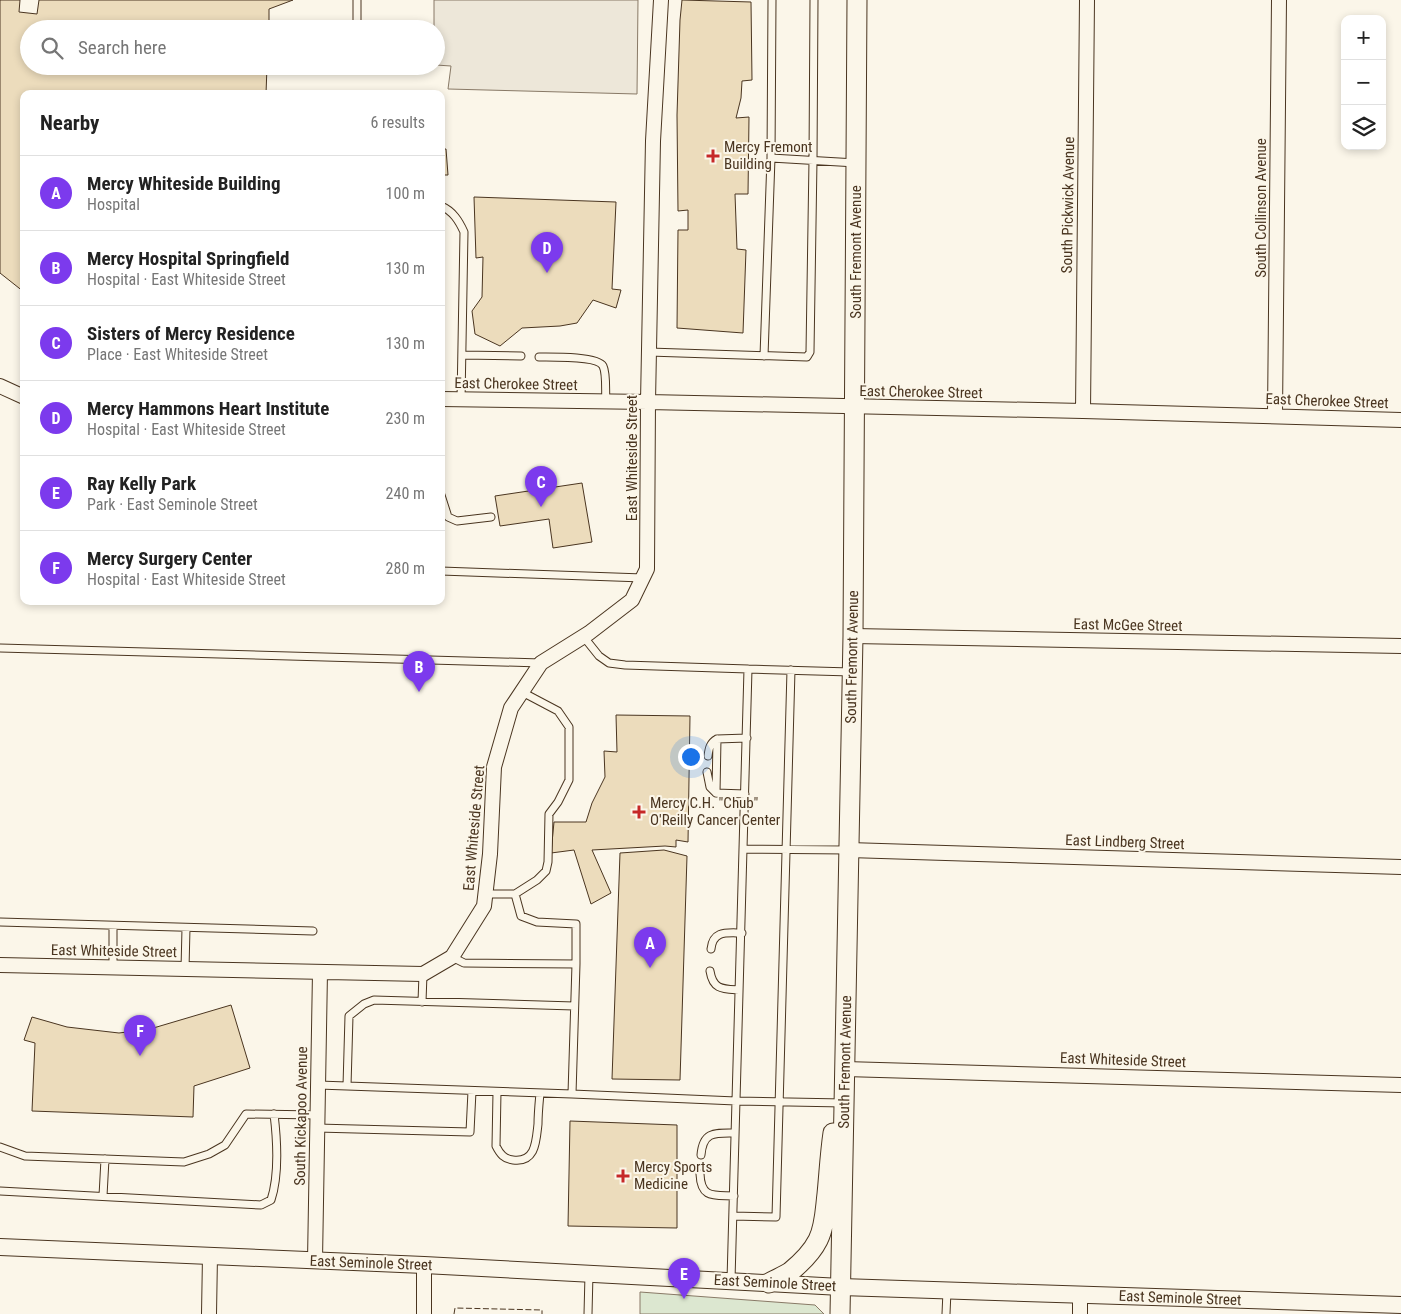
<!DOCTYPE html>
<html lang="en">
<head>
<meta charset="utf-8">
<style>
	:root { --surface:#fff; --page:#f2f2f2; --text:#222; --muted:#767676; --line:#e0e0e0; --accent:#7c3aed }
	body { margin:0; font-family:"Roboto Condensed",sans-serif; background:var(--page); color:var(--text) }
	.controls { position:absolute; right:15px; top:15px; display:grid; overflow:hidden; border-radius:10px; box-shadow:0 2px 8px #0003 }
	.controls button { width:45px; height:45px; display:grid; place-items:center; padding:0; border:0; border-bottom:1px solid var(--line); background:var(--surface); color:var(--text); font:25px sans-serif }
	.you { position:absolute; left:690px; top:756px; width:18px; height:18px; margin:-12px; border:4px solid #fff; border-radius:50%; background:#1a73e8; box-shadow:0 0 0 8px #1a73e833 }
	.badge { display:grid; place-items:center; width:32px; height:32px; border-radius:50%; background:var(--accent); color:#fff; font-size:16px; font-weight:700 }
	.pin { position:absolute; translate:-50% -41px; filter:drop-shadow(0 1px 2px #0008) }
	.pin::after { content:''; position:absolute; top:26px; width:18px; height:15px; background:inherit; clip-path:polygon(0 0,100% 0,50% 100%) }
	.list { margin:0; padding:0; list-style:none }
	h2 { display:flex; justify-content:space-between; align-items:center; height:65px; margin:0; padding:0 20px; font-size:21px }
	h2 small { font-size:16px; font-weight:400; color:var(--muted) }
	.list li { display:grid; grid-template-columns:32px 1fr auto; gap:15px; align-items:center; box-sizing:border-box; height:75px; padding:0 20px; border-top:1px solid var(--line) }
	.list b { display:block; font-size:19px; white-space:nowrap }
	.list p { margin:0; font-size:16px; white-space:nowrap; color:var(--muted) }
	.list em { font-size:16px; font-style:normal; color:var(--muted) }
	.icon { flex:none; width:28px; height:28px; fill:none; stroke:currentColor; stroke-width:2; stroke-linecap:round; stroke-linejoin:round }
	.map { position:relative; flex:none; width:1401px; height:1314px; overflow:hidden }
	.search { position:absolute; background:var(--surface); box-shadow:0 2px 8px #0003; left:20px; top:20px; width:425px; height:55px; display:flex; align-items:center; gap:12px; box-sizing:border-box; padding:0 18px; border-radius:28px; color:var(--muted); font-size:19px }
	.panel { position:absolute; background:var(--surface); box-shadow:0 2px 8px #0003; left:20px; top:90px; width:425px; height:515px; border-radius:10px }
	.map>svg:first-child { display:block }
	.green { fill:#dce7d0; stroke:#887966 }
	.parking { fill:#ede7d9; stroke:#887966 }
	.building { fill:#ecdcbc; stroke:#4a3520 }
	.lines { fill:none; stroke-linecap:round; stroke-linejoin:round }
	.service-casing { stroke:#4a3520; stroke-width:9 }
	.minor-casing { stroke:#4a3520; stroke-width:16 }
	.tertiary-casing { stroke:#4a3520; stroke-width:18 }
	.secondary-casing { stroke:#4a3520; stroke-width:21 }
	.service { stroke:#fbf6e9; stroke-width:7 }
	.minor { stroke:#fbf6e9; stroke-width:14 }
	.tertiary { stroke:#fbf6e9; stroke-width:16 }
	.secondary { stroke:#fbf6e9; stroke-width:19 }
	.fence { stroke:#4a3520; stroke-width:1; stroke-dasharray:6 2.5; stroke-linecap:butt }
	.poi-dot { fill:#c62828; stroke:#fbf6e9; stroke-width:2 }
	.labels { text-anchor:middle; stroke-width:4; stroke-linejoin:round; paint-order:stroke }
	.poi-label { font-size:15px; fill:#4a3520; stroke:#fbf6e9; text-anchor:start }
	.street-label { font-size:15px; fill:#4a3520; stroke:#fbf6e9 }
</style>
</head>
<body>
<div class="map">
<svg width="1401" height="1314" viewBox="0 0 1401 1314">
	<rect width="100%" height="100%" fill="#fbf6e9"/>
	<path class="green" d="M 640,1292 L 815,1305 L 824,1314 L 640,1314 Z"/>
	<path class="parking" d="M 434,0 L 638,0 L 637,94 L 448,89 L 451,66 L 436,65 L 436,29 L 434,29 Z"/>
	<path class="building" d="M 0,0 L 20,0 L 19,12 L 37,14 L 39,0 L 293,0 L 269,9 L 269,29 L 29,29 L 29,66 L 267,66 L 266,94 L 24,94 L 24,292 L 0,273 Z
		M 682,0 L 751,2 L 752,80 L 742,81 L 741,98 L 736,118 L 749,117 L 748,194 L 735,194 L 737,249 L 746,250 L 743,333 L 677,328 L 678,230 L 688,230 L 688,210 L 678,211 L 677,115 L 680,20 Z
		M 283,91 L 302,91 L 302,94 L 283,94 Z
		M 441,149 L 446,149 L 448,175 L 441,175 Z
		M 474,197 L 616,202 L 612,289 L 621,290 L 616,308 L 593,300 L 577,323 L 560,326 L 522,328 L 500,346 L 475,334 L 472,311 L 482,297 L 483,257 L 476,258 Z
		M 582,483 L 592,542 L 553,548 L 549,519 L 500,526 L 495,496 Z
		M 616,715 L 690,716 L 688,842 L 676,840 L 676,847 L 665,846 L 592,850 L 611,893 L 591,904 L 574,850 L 551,853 L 554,822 L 586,822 L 592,803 L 605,777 L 604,751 L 617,752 Z
		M 664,850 L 687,856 L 680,1080 L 612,1079 L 620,853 Z
		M 231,1005 L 250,1068 L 194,1086 L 193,1117 L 32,1111 L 35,1043 L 24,1040 L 32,1017 L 67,1027 L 119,1033 L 150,1029 Z
		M 570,1121 L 677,1125 L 677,1228 L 568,1226 Z"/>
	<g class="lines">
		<g class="service-casing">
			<path id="service" d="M 357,26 L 357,0
				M 771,158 L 856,163
				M 441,206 C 453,211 459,221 464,232 L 461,400
				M 649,352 L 807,357 L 810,352 L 813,160 L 814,0
				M 462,355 L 521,356
				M 764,356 L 771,158 L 772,0
				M 539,357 C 551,357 598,356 603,366 C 607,374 605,393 606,401
				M 441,495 L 448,517 L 457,521 L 491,517
				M 441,571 L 643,578
				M 583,636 L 599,656 L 609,663 L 625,665 L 748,669
				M 0,648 L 541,663
				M 708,756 C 709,748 710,743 717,739
				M 707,772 L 710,787 L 716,793
				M 745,794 L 716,793 L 717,739 L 747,738
				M 743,849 L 848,850
				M 485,894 L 515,894 L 537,880 L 546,871 L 548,862 L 549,814 L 558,802 L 569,780 L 569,727 L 558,711 L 522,692
				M 515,894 L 521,916 L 537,922 L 576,924 L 576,964
				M 0,922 L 313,931
				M 711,949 C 713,930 727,933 742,933
				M 452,957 L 464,963 L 576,964 L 572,1094 L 347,1086 L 349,1016 L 364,1004 L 374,1000 L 574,1006
				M 113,967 L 113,926
				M 185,969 L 186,928
				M 710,971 C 713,990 723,989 739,990
				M 422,1002 L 423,974
				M 318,1085 L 347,1086
				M 497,1092 L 496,1146 C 500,1154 504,1159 513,1160 C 536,1163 536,1141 538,1124 C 538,1114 539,1104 540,1093
				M 572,1094 L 736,1101 L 844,1103
				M 317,1128 L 470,1132 L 472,1091
				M 0,1147 L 25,1156 L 184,1162 L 209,1154 L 225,1145 L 246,1114 L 317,1115
				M 701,1155 C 703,1131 715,1133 735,1133
				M 700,1174 C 701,1199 714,1195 734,1196
				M 0,1191 L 261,1205 L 271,1200 C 279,1176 277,1139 274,1114
				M 103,1196 L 105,1159
				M 733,1216 L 776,1217 L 791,670
				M 731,1280 L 748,669 L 851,672
				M 588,1314 L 589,1274
				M 946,1314 L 947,1291"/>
		</g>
		<g class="minor-casing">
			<path id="minor" d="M 0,386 L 24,397
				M 441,399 L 648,402 L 1083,411 L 1401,420
				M 1083,411 L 1087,0
				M 1275,415 L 1279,0
				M 853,636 L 1401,646
				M 849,850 L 1401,867
				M 0,965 L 423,974 L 452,957 L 484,906 L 490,854 L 494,767 L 511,708 L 541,663 L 589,633 L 632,600 L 647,569 L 648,402 L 653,141 L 661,0
				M 845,1069 L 1401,1085
				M 315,1260 L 320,972
				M 209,1314 L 210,1256
				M 424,1314 L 424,1265
				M 1080,1314 L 1080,1295"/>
		</g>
		<g class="tertiary-casing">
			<path id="tertiary" d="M 0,1247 L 424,1265 L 841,1287 L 1401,1305"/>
		</g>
		<g class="secondary-casing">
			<path id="secondary" d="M 769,1283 C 776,1279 784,1276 790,1272 C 801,1263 812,1252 818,1240 C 825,1226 825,1210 827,1194 C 829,1174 830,1153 833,1133
				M 840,1314 L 853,636 L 857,0"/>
		</g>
		<use href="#service" class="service"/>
		<use href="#minor" class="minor"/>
		<use href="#tertiary" class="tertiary"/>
		<use href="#secondary" class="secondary"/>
		<path class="fence" d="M 454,1314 L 455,1308 L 542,1310 L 542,1314"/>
	</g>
	<g class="poi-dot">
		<path d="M710.5 148.5h5v5h5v5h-5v5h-5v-5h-5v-5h5z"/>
		<path d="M636.5 804.5h5v5h5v5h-5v5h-5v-5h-5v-5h5z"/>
		<path d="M620.5 1168.5h5v5h5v5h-5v5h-5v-5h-5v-5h5z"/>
	</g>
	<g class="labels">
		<g class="poi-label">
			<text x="724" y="152">Mercy Fremont<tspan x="724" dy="17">Building</tspan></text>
			<text x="650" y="808">Mercy C.H. "Chub"<tspan x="650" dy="17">O'Reilly Cancer Center</tspan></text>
			<text x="634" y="1172">Mercy Sports<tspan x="634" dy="17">Medicine</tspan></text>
		</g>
		<g class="street-label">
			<text transform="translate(1068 205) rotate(-89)" y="5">South Pickwick Avenue</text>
			<text transform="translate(1261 208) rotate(-90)" y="5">South Collinson Avenue</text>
			<text transform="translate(856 252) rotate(-90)" y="5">South Fremont Avenue</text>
			<text transform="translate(516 384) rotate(1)" y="5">East Cherokee Street</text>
			<text transform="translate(921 392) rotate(1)" y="5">East Cherokee Street</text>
			<text transform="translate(1327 401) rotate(2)" y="5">East Cherokee Street</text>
			<text transform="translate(632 458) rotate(-90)" y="5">East Whiteside Street</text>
			<text transform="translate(1128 625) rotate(1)" y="5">East McGee Street</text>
			<text transform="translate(852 657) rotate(-89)" y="5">South Fremont Avenue</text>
			<text transform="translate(474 828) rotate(-85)" y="5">East Whiteside Street</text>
			<text transform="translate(1125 842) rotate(2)" y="5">East Lindberg Street</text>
			<text transform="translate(114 951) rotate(1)" y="5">East Whiteside Street</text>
			<text transform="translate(1123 1060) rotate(2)" y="5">East Whiteside Street</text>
			<text transform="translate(845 1062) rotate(-89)" y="5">South Fremont Avenue</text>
			<text transform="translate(301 1116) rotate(-89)" y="5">South Kickapoo Avenue</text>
			<text transform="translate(371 1263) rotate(2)" y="5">East Seminole Street</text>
			<text transform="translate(775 1283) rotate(3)" y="5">East Seminole Street</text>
			<text transform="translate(1180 1298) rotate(2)" y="5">East Seminole Street</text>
		</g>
	</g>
</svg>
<div class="controls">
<button>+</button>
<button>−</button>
<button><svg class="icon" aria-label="layers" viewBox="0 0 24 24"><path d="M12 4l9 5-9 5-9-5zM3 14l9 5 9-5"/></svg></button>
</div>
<div class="you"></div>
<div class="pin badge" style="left:650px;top:968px">A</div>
<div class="pin badge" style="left:419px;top:692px">B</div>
<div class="pin badge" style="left:541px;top:507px">C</div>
<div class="pin badge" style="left:547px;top:273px">D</div>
<div class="pin badge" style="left:684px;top:1299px">E</div>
<div class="pin badge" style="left:140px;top:1056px">F</div>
<div class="search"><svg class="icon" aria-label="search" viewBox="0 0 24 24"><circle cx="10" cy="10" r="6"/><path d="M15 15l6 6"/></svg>Search here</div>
<section class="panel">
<h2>Nearby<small>6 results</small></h2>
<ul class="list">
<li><span class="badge">A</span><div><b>Mercy Whiteside Building</b><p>Hospital</p></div><em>100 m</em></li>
<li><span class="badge">B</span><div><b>Mercy Hospital Springfield</b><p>Hospital · East Whiteside Street</p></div><em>130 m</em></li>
<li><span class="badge">C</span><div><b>Sisters of Mercy Residence</b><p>Place · East Whiteside Street</p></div><em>130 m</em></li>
<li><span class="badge">D</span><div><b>Mercy Hammons Heart Institute</b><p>Hospital · East Whiteside Street</p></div><em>230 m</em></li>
<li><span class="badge">E</span><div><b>Ray Kelly Park</b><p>Park · East Seminole Street</p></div><em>240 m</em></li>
<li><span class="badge">F</span><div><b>Mercy Surgery Center</b><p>Hospital · East Whiteside Street</p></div><em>280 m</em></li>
</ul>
</section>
</div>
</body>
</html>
